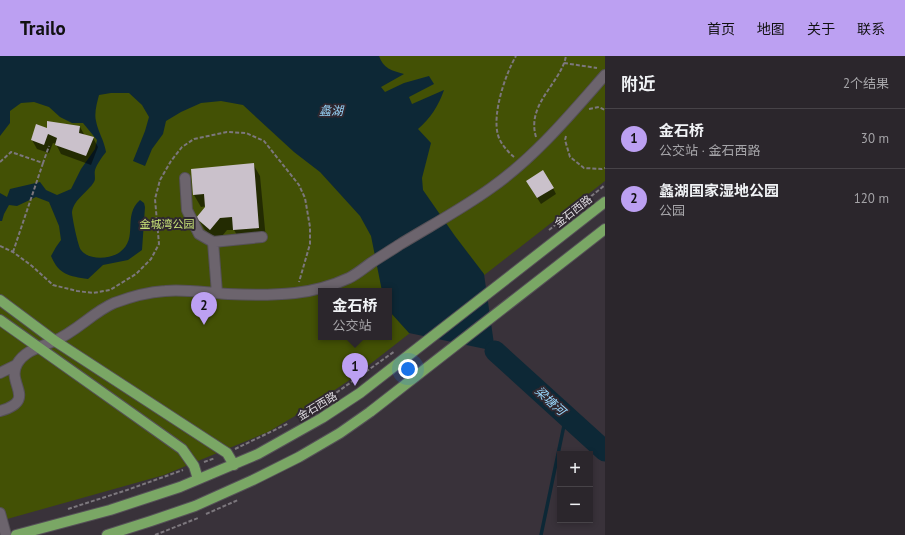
<!DOCTYPE html>
<html lang="zh">
<head>
<meta charset="utf-8">
<style>
	:root { --surface:#2b262c; --page:#373238; --text:#f1f3f6; --muted:#a6a5a9; --line:#474348; --accent:#bca0f2 }
	body { margin:0; font-family:"PT Sans","Noto Sans SC",sans-serif; background:var(--page); color:var(--text) }
	.controls { position:absolute; right:12px; bottom:12px; display:grid; overflow:hidden; border-radius:0px; box-shadow:0 2px 6px #0003 }
	.controls button { width:36px; height:36px; display:grid; place-items:center; padding:0; border:0; border-bottom:1px solid var(--line); background:var(--surface); color:var(--text); font:20px sans-serif }
	.you { position:absolute; left:408px; top:313px; width:14px; height:14px; margin:-10px; border:3px solid #fff; border-radius:50%; background:#1a73e8; box-shadow:0 0 0 6px #1a73e833 }
	.badge { display:grid; place-items:center; width:26px; height:26px; border-radius:50%; background:var(--accent); color:#111; font-size:13px; font-weight:700 }
	.pin { position:absolute; translate:-50% -33px; filter:drop-shadow(0 1px 2px #0008) }
	.pin::after { content:''; position:absolute; top:21px; width:14px; height:12px; background:inherit; clip-path:polygon(0 0,100% 0,50% 100%) }
	.popup { position:absolute; left:318px; top:232px; width:74px; height:52px; box-sizing:border-box; display:grid; place-content:center; border-radius:0px; background:var(--surface); filter:drop-shadow(0 1px 3px #0005); font-size:13px; white-space:nowrap; color:var(--muted) }
	.popup b { font-size:15px; color:var(--text) }
	.popup::after { content:''; position:absolute; left:50%; top:100%; margin-left:-8px; border:8px solid transparent; border-top-color:var(--surface) }
	.list { margin:0; padding:0; list-style:none }
	h2 { display:flex; justify-content:space-between; align-items:center; height:52px; margin:0; padding:0 16px; font-size:17px }
	h2 small { font-size:13px; font-weight:400; color:var(--muted) }
	.list li { display:grid; grid-template-columns:26px 1fr auto; gap:12px; align-items:center; box-sizing:border-box; height:60px; padding:0 16px; border-top:1px solid var(--line) }
	.list b { display:block; font-size:15px; white-space:nowrap }
	.list p { margin:0; font-size:13px; white-space:nowrap; color:var(--muted) }
	.list em { font-size:13px; font-style:normal; color:var(--muted) }
	.map { position:relative; flex:none; width:605px; height:479px; overflow:hidden }
	header { display:flex; align-items:center; gap:24px; box-sizing:border-box; height:56px; padding:0 20px; background:var(--accent); color:#111 }
	header strong { font-size:19px }
	nav { display:flex; gap:22px; margin-inline-start:auto; font-size:14px }
	main { display:flex }
	aside { flex:1; background:var(--surface) }
	.map>svg:first-child { display:block }
	.green { fill:#435105; fill-rule:evenodd }
	.water { fill:#0d2836 }
	.shadow { fill:#0007 }
	.lines { fill:none; stroke-linecap:round; stroke-linejoin:round }
	.stream { stroke:#0d2836; stroke-width:3.5 }
	.river { stroke:#0d2836; stroke-width:21 }
	.building { fill:#cac1cb }
	.minor-casing { stroke:#555057; stroke-width:12 }
	.major-casing { stroke:#555057; stroke-width:12 }
	.path { stroke:#7c777d; stroke-width:2; stroke-dasharray:4 2; stroke-linecap:butt }
	.minor { stroke:#6c646d; stroke-width:10 }
	.major { stroke:#7aa765; stroke-width:10 }
	.labels { text-anchor:middle; stroke-width:4; stroke-linejoin:round; paint-order:stroke }
	.street-label { font-size:11px; fill:#dfdbe0; stroke:#2f2830 }
	.park-label { font-size:11px; fill:#c8e278; stroke:#2f2830 }
	.water-label { font-size:12px; font-style:italic; fill:#98d5fa; stroke:#2f2830 }
</style>
</head>
<body>
<header>
<strong>Trailo</strong>
<nav><a>首页</a><a>地图</a><a>关于</a><a>联系</a></nav>
</header>
<main>
<div class="map">
<svg width="605" height="479" viewBox="0 0 605 479">
	<rect width="100%" height="100%" fill="#39323a"/>
	<path class="green" d="M 0,0 L 605,0 L 605,125 L 351,323 L 305,354 L 268,376 L 164,419 L 0,465 ZM 321,235 L 389,235 L 389,281 L 321,281 Z"/>
	<path class="water" d="M 0,0 L 379,0 C 383,12 392,15 404,18 L 381,31 L 385,36 L 404,27 L 429,20 L 434,28 L 409,41 L 412,48 L 444,34 C 439,49 430,63 418,73 L 431,87 L 422,122 L 423,134 L 455,180 L 484,218 L 495,295 L 409,277 L 390,256 L 389,253 L 389,235 L 382,235 L 371,180 L 360,160 L 320,116 L 294,96 L 243,49 L 221,45 L 201,47 L 181,56 L 166,65 L 163,78 L 152,93 L 145,110 L 133,105 L 145,75 L 149,61 L 142,49 L 129,37 L 111,37 L 99,39 C 97,47 94,57 96,65 C 98,76 104,84 106,96 C 102,101 97,108 95,114 C 94,118 96,123 94,126 C 88,136 74,143 72,156 C 72,161 78,190 81,194 C 89,205 111,203 120,196 C 139,182 122,160 140,144 L 144,147 L 145,151 L 142,194 L 128,204 L 103,209 L 88,223 C 69,220 59,219 51,200 L 56,191 L 61,184 L 59,170 L 49,146 L 36,141 L 17,150 L 9,149 L 4,158 L 2,165 L 0,165 L 0,137 L 7,141 L 10,133 L 40,126 L 46,134 L 57,139 L 71,133 L 81,113 L 95,93 L 97,84 L 83,67 L 72,67 L 60,61 L 49,51 L 34,46 L 21,47 L 10,55 L 10,67 L 0,80 Z"/>
	<path class="shadow" d="M 80,71 L 85,80 L 93,82 L 98,91 L 91,109 L 61,98 L 56,88 L 53,87 L 49,97 L 37,93 L 32,84 L 48,74 Z
		M 253,108 L 260,120 L 266,184 L 241,186 L 234,174 L 227,174 L 218,185 L 205,174 L 198,162 L 207,150 L 201,151 L 194,139 Z
		M 530,131 L 553,132 L 556,138 L 541,148 Z"/>
	<g class="lines">
		<path class="stream" d="M 541,479 L 566,360"/>
		<path class="river" d="M 495,295 L 605,395"/>
	</g>
	<path class="building" d="M 47,65 L 80,70 L 79,77 L 94,81 L 86,100 L 55,89 L 57,82 L 48,78 L 44,89 L 31,84 L 36,68 L 47,72 Z
		M 254,107 L 259,172 L 233,174 L 232,161 L 220,162 L 210,174 L 196,162 L 205,151 L 204,138 L 193,139 L 191,113 Z
		M 543,114 L 554,132 L 537,142 L 526,125 Z"/>
	<g class="lines">
		<g class="minor-casing">
			<path id="minor" d="M 185,122 L 187,154 L 199,178 L 213,186
				M 217,237 L 213,186 L 262,181
				M 0,317 L 16,309
				M 0,355 C 38,344 6,328 17,308 C 25,294 41,291 54,285 C 76,276 93,256 114,247 C 130,241 148,236 165,235 C 186,233 207,237 228,238 C 248,239 276,239 295,237 C 313,235 334,229 349,222 C 357,218 364,212 371,207 C 380,201 390,195 399,189 C 430,170 462,153 491,132 C 535,101 570,59 605,19
				M 0,457 L 6,479"/>
		</g>
		<g class="major-casing">
			<path id="major" d="M 0,244 L 55,285 L 227,397 L 234,409
				M 0,264 L 182,393 L 194,410 L 198,423
				M 16,479 L 110,454 L 180,431 L 258,398 L 322,362 L 360,337 L 605,146
				M 107,479 L 151,465 L 195,450 L 253,424 L 299,401 L 340,377 L 370,356 L 605,173"/>
		</g>
		<path class="path" d="M 564,7 L 597,12
			M 589,53 L 599,51 L 605,54
			M 566,80 L 565,84 L 570,101 L 584,112 L 602,113 L 605,112
			M 536,81 C 526,48 561,27 566,0
			M 514,101 C 508,96 500,87 498,79 C 492,58 505,19 516,0
			M 0,106 L 11,96 L 43,107 L 49,90
			M 549,174 L 605,129
			M 0,190 L 13,196 L 32,210 L 53,229 L 77,235 L 93,237 L 110,234 L 136,218 L 151,203 L 159,188 L 155,143 L 160,124 L 171,105 L 182,91 L 194,83 L 227,76 L 246,77 L 264,85 L 299,129 L 305,142 L 310,171 L 310,188 L 299,226
			M 13,196 L 43,107
			M 312,354 L 395,295
			M 235,393 L 289,367
			M 204,406 L 215,402
			M 68,453 L 127,434 L 183,414
			M 206,458 L 238,444
			M 155,479 L 198,462"/>
		<use href="#minor" class="minor"/>
		<use href="#major" class="major"/>
	</g>
	<g class="labels">
		<g class="street-label">
			<text transform="translate(573 155) rotate(-38)" y="4">金石西路</text>
			<text transform="translate(317 350) rotate(-31)" y="4">金石西路</text>
		</g>
		<g class="park-label">
			<text x="167" y="172">金城湾公园</text>
		</g>
		<g class="water-label">
			<text x="331" y="59">蠡湖</text>
			<text transform="translate(550 345) rotate(42)" y="4">梁塘河</text>
		</g>
	</g>
</svg>
<div class="controls">
<button>+</button>
<button>−</button>
</div>
<div class="you"></div>
<div class="pin badge" style="left:355px;top:330px">1</div>
<div class="popup"><b>金石桥</b>公交站</div>
<div class="pin badge" style="left:204px;top:269px">2</div>
</div>
<aside>
<h2>附近<small>2个结果</small></h2>
<ul class="list">
<li><span class="badge">1</span><div><b>金石桥</b><p>公交站 · 金石西路</p></div><em>30 m</em></li>
<li><span class="badge">2</span><div><b>蠡湖国家湿地公园</b><p>公园</p></div><em>120 m</em></li>
</ul>
</aside>
</main>
</body>
</html>
